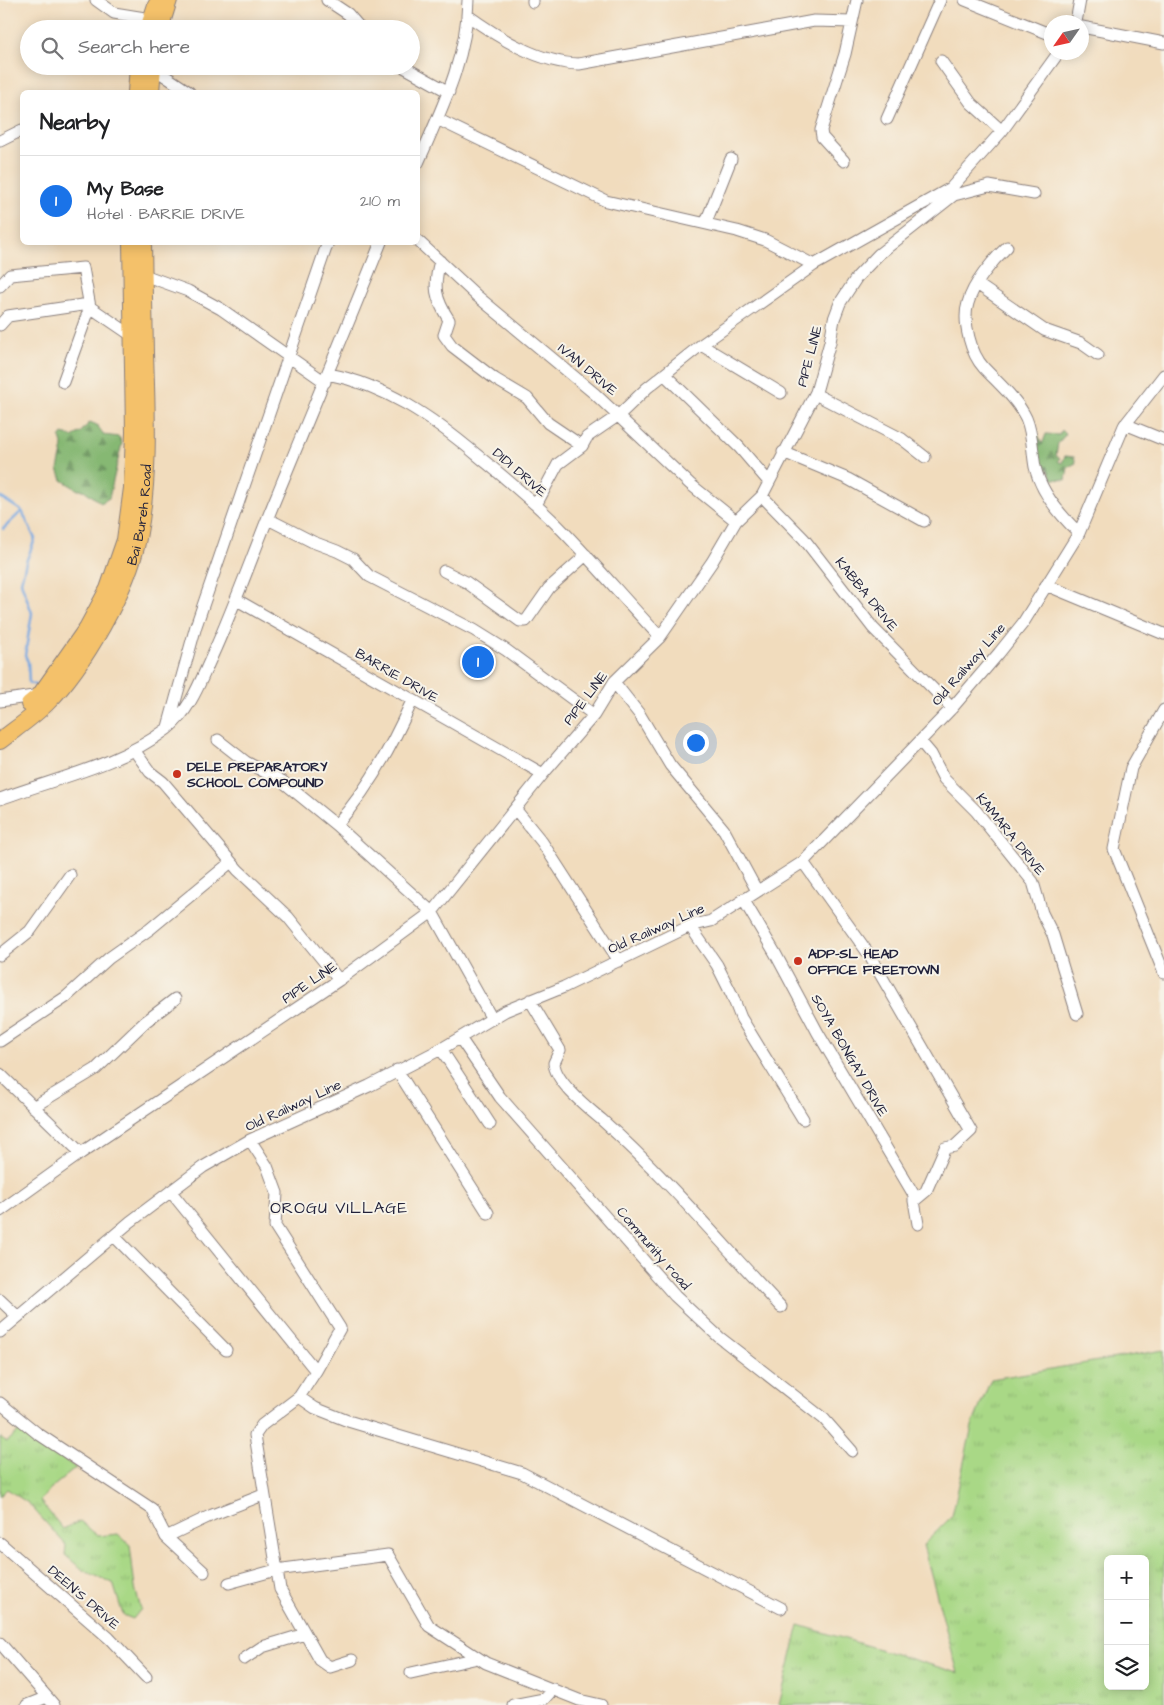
<!DOCTYPE html>
<html lang="en">
<head>
<meta charset="utf-8">
<style>
	:root { --surface:#fff; --page:#f2f2f2; --text:#202124; --muted:#757577; --line:#e0e0e0; --accent:#1a73e8 }
	body { margin:0; font-family:"Architects Daughter",sans-serif; background:var(--page); color:var(--text) }
	.controls { position:absolute; right:15px; bottom:15px; display:grid; overflow:hidden; border-radius:8px; box-shadow:0 2px 12px #0003 }
	.controls button { width:45px; height:45px; display:grid; place-items:center; padding:0; border:0; border-bottom:1px solid var(--line); background:var(--surface); color:var(--text); font:25px sans-serif }
	.compass { position:absolute; left:1044px; top:15px; width:45px; height:45px; border-radius:50%; background:var(--surface); box-shadow:0 2px 12px #0003; rotate:236deg }
	.you { position:absolute; left:695px; top:742px; width:18px; height:18px; margin:-12px; border:4px solid #fff; border-radius:50%; background:#1a73e8; box-shadow:0 0 0 8px #1a73e833 }
	.badge { display:grid; place-items:center; width:32px; height:32px; border-radius:50%; background:var(--accent); color:#fff; font-size:16px; font-weight:700 }
	.pin { position:absolute; translate:-50% -50%; border:2px solid #fff; box-shadow:0 1px 5px #0006 }
	.list { margin:0; padding:0; list-style:none }
	h2 { display:flex; justify-content:space-between; align-items:center; height:65px; margin:0; padding:0 20px; font-size:21px }
	h2 small { font-size:16px; font-weight:400; color:var(--muted) }
	.list li { display:grid; grid-template-columns:32px 1fr auto; gap:15px; align-items:center; box-sizing:border-box; height:90px; padding:0 20px; border-top:1px solid var(--line) }
	.list b { display:block; font-size:19px; white-space:nowrap }
	.list p { margin:0; font-size:16px; white-space:nowrap; color:var(--muted) }
	.list em { font-size:16px; font-style:normal; color:var(--muted) }
	.icon { flex:none; width:28px; height:28px; fill:none; stroke:currentColor; stroke-width:2; stroke-linecap:round; stroke-linejoin:round }
	.map { position:relative; flex:none; width:1164px; height:1705px; overflow:hidden }
	.search { position:absolute; background:var(--surface); box-shadow:0 2px 12px #0003; left:20px; top:20px; width:400px; height:55px; display:flex; align-items:center; gap:12px; box-sizing:border-box; padding:0 18px; border-radius:28px; color:var(--muted); font-size:19px }
	.panel { position:absolute; background:var(--surface); box-shadow:0 2px 12px #0003; left:20px; top:90px; width:400px; height:155px; border-radius:8px }
	.map>svg:first-child { display:block }
	.grass { fill:url(#grass-tufts); stroke:#667d60; fill-rule:evenodd }
	.forest { fill:url(#forest-firs); stroke:#546d57 }
	.lines { fill:none; stroke-linecap:round; stroke-linejoin:round }
	.stream { stroke:#76a8e1; stroke-width:2.5 }
	.minor-casing { stroke:#8a7f7c; stroke-width:13 }
	.highway-casing { stroke:#8a7f7c; stroke-width:18 }
	.minor { stroke:#fff; stroke-width:11 }
	.highway { stroke:#f4c16b; stroke-width:16 }
	.poi-dot { fill:#c8321e; stroke:#f7f3e8; stroke-width:2 }
	.labels { text-anchor:middle; stroke-width:4; stroke-linejoin:round; paint-order:stroke }
	.street-label { font-size:14px; fill:#22223b; stroke:#f7f3e8 }
	.poi-label { font-size:14px; font-weight:bold; fill:#22223b; stroke:#f7f3e8; text-anchor:start }
	.quarter-label { font-size:16px; letter-spacing:1px; fill:#22223b; stroke:#f7f3e8 }
</style>
</head>
<body>
<div class="map">
<svg width="1164" height="1705" viewBox="0 0 1164 1705">
	<defs>
		<pattern id="grass-tufts" width="24" height="20" patternUnits="userSpaceOnUse" patternTransform="scale(1.25)"><rect width="24" height="20" fill="#a9d886"/><path d="M3 7l-1-3M5 7V3M7 7l1-3M15 17l-1-3M17 17v-4M19 17l1-3" fill="none" stroke="#91b975"/></pattern>
		<pattern id="forest-firs" width="22" height="20" patternUnits="userSpaceOnUse" patternTransform="scale(1.25)"><rect width="22" height="20" fill="#86b873"/><path d="M5 1l3.5 6h-7zM16 11l3.5 6h-7z" fill="#6d9560"/></pattern>
	</defs>
	<rect width="100%" height="100%" fill="#f7f3e8"/>
	<filter id="ink" filterUnits="userSpaceOnUse"><feTurbulence type="fractalNoise" baseFrequency=".02" numOctaves="2"/><feDisplacementMap in="SourceGraphic" scale="10" xChannelSelector="R" yChannelSelector="G"/><feConvolveMatrix kernelMatrix="1 2 1 2 8 2 1 2 1" color-interpolation-filters="sRGB"/></filter>
	<filter id="wash" filterUnits="userSpaceOnUse"><feTurbulence type="fractalNoise" baseFrequency=".0096" numOctaves="4" result="noise"/><feDisplacementMap in="SourceGraphic" scale="20" xChannelSelector="R" yChannelSelector="G"/><feGaussianBlur stdDeviation="1.12" result="paint"/><feColorMatrix in="noise" values="0 0 0 0 0 0 0 0 0 0 0 0 0 0 0 0 0 1.4 0 .05"/><feComposite in="paint" operator="in"/></filter>
	<g filter="url(#wash)">
		<rect width="100%" height="100%" fill="#f1dcbd"/>
		<path class="grass" d="M 1164,1350 L 1164,1705 L 779,1705 L 799,1625 L 958,1673 L 923,1545 L 952,1516 L 972,1426 L 991,1379 ZM 1108,1559 L 1145,1559 L 1145,1686 L 1108,1686 Z
			M 22,1428 L 76,1468 L 50,1489 L 40,1501 L 63,1529 L 80,1521 L 98,1536 L 118,1534 L 130,1545 L 135,1588 L 141,1609 L 133,1619 L 123,1615 L 113,1583 L 84,1571 L 65,1555 L 66,1545 L 28,1503 L 7,1489 L 0,1496 L 0,1437 L 7,1442 Z"/>
		<path class="forest" d="M 90,422 L 97,425 L 104,435 L 119,437 L 122,443 L 109,498 L 101,503 L 84,490 L 78,490 L 62,480 L 58,469 L 63,447 L 60,438 L 63,434 L 72,437 L 81,432 Z
			M 1062,430 L 1066,434 L 1058,443 L 1056,456 L 1060,458 L 1058,461 L 1062,463 L 1065,456 L 1074,457 L 1076,463 L 1068,467 L 1066,480 L 1052,479 L 1047,466 L 1047,485 L 1038,469 L 1034,436 L 1038,434 L 1042,445 L 1046,434 L 1059,435 Z"/>
		<g class="lines">
			<path class="stream" d="M 0,497 L 22,511 L 35,539 L 26,562 L 21,582 L 32,613 L 25,655 L 28,662 L 29,683 L 36,685
				M 3,529 L 22,511"/>
		</g>
	</g>
	<g filter="url(#ink)">
		<g class="lines">
			<g class="minor-casing">
				<path id="minor" d="M 96,0 L 114,13 L 151,19
					M 327,0 L 348,14 L 361,29
					M 965,0 L 1052,35
					M 533,2 L 533,0
					M 467,15 C 499,38 539,63 579,64 L 814,21 L 852,22
					M 1076,22 L 1080,0
					M 1082,27 L 1164,43
					M 941,61 L 971,103 L 1002,131
					M 150,66 L 189,92
					M 402,66 L 449,92
					M 437,119 L 606,201 L 737,231 L 765,240 L 814,265
					M 887,119 L 940,0
					M 0,141 L 22,130
					M 844,161 L 822,137 L 821,130 L 845,54 L 857,0
					M 418,163 C 441,110 467,59 468,0
					M 954,195 L 989,186 L 1034,194
					M 706,222 L 731,159
					M 418,241 L 477,296 L 595,394 L 690,484 L 736,521
					M 1007,247 C 992,261 973,284 968,303 C 962,322 971,354 984,368 C 999,384 1017,399 1026,418 C 1033,434 1032,451 1035,467 C 1041,493 1060,515 1079,533
					M 440,261 C 433,287 435,298 449,320 L 444,335 L 452,346 L 495,379 L 527,398 L 548,423 L 582,446
					M 144,275 L 188,291 L 221,309 L 325,382
					M 977,284 L 1044,330 L 1081,343 L 1098,355
					M 0,286 L 10,275 L 83,268 L 90,307 L 63,382
					M 0,325 L 8,316 L 82,305 L 90,307 L 134,337
					M 701,345 L 781,393
					M 328,374 C 386,385 433,418 477,455 C 506,479 536,503 562,530 C 596,565 627,602 660,637
					M 665,375 L 739,447 L 769,482
					M 815,394 L 902,439 L 925,457
					M 1125,424 L 1164,440
					M 783,452 L 848,479 L 924,521
					M 762,496 L 804,539 L 873,628 L 952,708
					M 536,505 L 558,464 L 582,446 L 587,437 L 619,415 L 647,388 L 701,345 L 814,265 L 951,188
					M 268,519 L 313,542 L 337,551 L 353,559 L 369,576 L 474,630 L 506,650 L 594,715
					M 444,571 L 466,582 L 520,621 L 526,621 L 549,588 L 586,555
					M 1046,585 L 1164,634
					M 237,600 L 543,774
					M 614,682 L 640,715 L 670,765 L 724,830 L 757,891
					M 0,701 L 40,695
					M 1164,710 L 1131,768 L 1114,849 L 1164,973
					M 168,727 L 196,626 L 328,242
					M 218,740 L 246,762 L 282,781 L 336,825 L 432,912 L 492,1019
					M 920,741 L 931,754 L 944,779 L 976,811 L 1033,882 L 1042,913 L 1053,935 L 1077,1014
					M 134,750 L 150,772 L 163,782 L 238,870 L 288,917 L 339,980
					M 0,799 C 56,778 118,766 167,729 C 190,711 200,682 212,656 C 236,603 255,548 277,495 C 312,410 347,327 381,242
					M 516,810 L 542,842 L 619,961
					M 336,825 C 368,790 393,744 412,701
					M 803,862 L 868,953 L 971,1131 L 955,1146 L 945,1148 L 926,1191 L 914,1201 L 918,1224
					M 743,899 L 775,953 L 818,1033 L 914,1195 L 914,1201
					M 690,926 L 717,965 L 732,995 L 741,1018 L 803,1119
					M 0,955 L 30,931 L 70,875
					M 530,1000 L 560,1050 L 554,1063 C 555,1082 588,1108 602,1120 C 666,1177 722,1244 781,1307
					M 460,1038 L 500,1097 L 675,1296 L 719,1337 L 824,1419 L 852,1451
					M 0,1041 L 66,997 L 109,958 L 150,929 L 231,862
					M 441,1049 L 490,1124
					M 397,1070 L 488,1213
					M 0,1074 L 81,1153
					M 33,1107 L 96,1069 L 145,1022 L 175,999
					M 250,1140 L 267,1166 L 277,1193 L 275,1226 L 340,1328 L 316,1371
					M 171,1192 L 316,1371 L 299,1397 L 262,1425 L 255,1435 L 280,1589 L 320,1660 L 330,1667 L 352,1660
					M 0,1211 L 81,1153 L 339,980 L 432,912 L 543,774 L 594,715 L 614,682 L 660,637 L 712,562 L 736,521 L 762,496 L 816,392 L 830,342 L 834,319 L 840,303 L 857,277 L 879,254 L 954,195 L 951,188 L 1002,131 L 1059,52
					M 114,1236 L 226,1350
					M 0,1300 L 18,1317
					M 0,1332 L 130,1222 L 203,1167 L 250,1140 L 369,1086 L 441,1049 L 505,1011 L 564,987 L 690,926 L 711,921 L 803,862 L 952,708 L 999,653 L 1023,623 L 1079,533 L 1124,426 L 1164,375
					M 299,1397 L 315,1408 L 348,1421 L 522,1473 L 781,1608
					M 0,1403 L 37,1433 L 152,1509 L 166,1537 L 204,1572
					M 166,1537 L 212,1515 L 263,1495
					M 0,1543 L 109,1638 L 146,1677
					M 229,1583 L 276,1570 L 388,1555 L 429,1626 L 486,1663 L 579,1700 L 601,1705
					M 0,1643 L 54,1705
					M 244,1659 L 262,1647 L 305,1634
					M 411,1673 L 478,1658
					M 27,1705 L 47,1697
					M 513,1705 L 544,1699 L 553,1689"/>
			</g>
			<g class="highway-casing">
				<g id="highway">
					<path d="M 148,29 L 156,5"/>
					<path d="M 160,29 L 169,0"/>
					<path d="M 136,92 L 138,66"/>
					<path d="M 151,92 L 153,66"/>
					<path d="M 29,704 L 40,695 L 87,628 L 108,589 L 125,540 L 132,488 L 134,432 L 131,242"/>
					<path id="s1" d="M 0,741 C 15,729 33,717 47,703 C 84,666 128,589 138,538 C 150,477 147,414 145,353 C 144,316 144,279 143,242"/>
				</g>
			</g>
			<use href="#minor" class="minor"/>
			<use href="#highway" class="highway"/>
		</g>
	</g>
	<g class="poi-dot">
		<circle cx="177" cy="774" r="5"/>
		<circle cx="798" cy="961" r="5"/>
	</g>
	<g class="labels">
		<g class="street-label">
			<text transform="translate(809 356) rotate(-75)" y="5">PIPE LINE</text>
			<text transform="translate(588 369) rotate(40)" y="5">IVAN DRIVE</text>
			<text transform="translate(520 472) rotate(41)" y="5">DIDI DRIVE</text>
			<text dy="5" stroke="none"><textPath href="#s1" startOffset="274">Bai Bureh Road</textPath></text>
			<text transform="translate(867 594) rotate(51)" y="5">KABBA DRIVE</text>
			<text transform="translate(968 664) rotate(-49)" y="5">Old Railway Line</text>
			<text transform="translate(397 675) rotate(30)" y="5">BARRIE DRIVE</text>
			<text transform="translate(585 698) rotate(-53)" y="5">PIPE LINE</text>
			<text transform="translate(1011 834) rotate(51)" y="5">KAMARA DRIVE</text>
			<text transform="translate(656 928) rotate(-24)" y="5">Old Railway Line</text>
			<text transform="translate(309 982) rotate(-34)" y="5">PIPE LINE</text>
			<text transform="translate(850 1055) rotate(60)" y="5">SOYA BONGAY DRIVE</text>
			<text transform="translate(293 1105) rotate(-25)" y="5">Old Railway Line</text>
			<text transform="translate(654 1248) rotate(49)" y="5">Community road</text>
			<text transform="translate(84 1597) rotate(41)" y="5">DEEN'S DRIVE</text>
		</g>
		<g class="poi-label">
			<text x="187" y="771">DELE PREPARATORY<tspan x="187" dy="16">SCHOOL COMPOUND</tspan></text>
			<text x="808" y="958">ADP-SL HEAD<tspan x="808" dy="16">OFFICE FREETOWN</tspan></text>
		</g>
		<g class="quarter-label">
			<text x="339" y="1213">OROGU VILLAGE</text>
		</g>
	</g>
</svg>
<div class="controls">
<button>+</button>
<button>−</button>
<button><svg class="icon" aria-label="layers" viewBox="0 0 24 24"><path d="M12 4l9 5-9 5-9-5zM3 14l9 5 9-5"/></svg></button>
</div>
<svg class="compass" viewBox="-18 -18 36 36"><path d="M0-13l5 13h-10z" fill="#e53935"/><path d="M0 13l5-13h-10z" fill="#757577"/></svg>
<div class="you"></div>
<div class="pin badge" style="left:478px;top:662px">1</div>
<div class="search"><svg class="icon" aria-label="search" viewBox="0 0 24 24"><circle cx="10" cy="10" r="6"/><path d="M15 15l6 6"/></svg>Search here</div>
<section class="panel">
<h2>Nearby<small></small></h2>
<ul class="list">
<li><span class="badge">1</span><div><b>My Base</b><p>Hotel · BARRIE DRIVE</p></div><em>210 m</em></li>
</ul>
</section>
</div>
</body>
</html>
